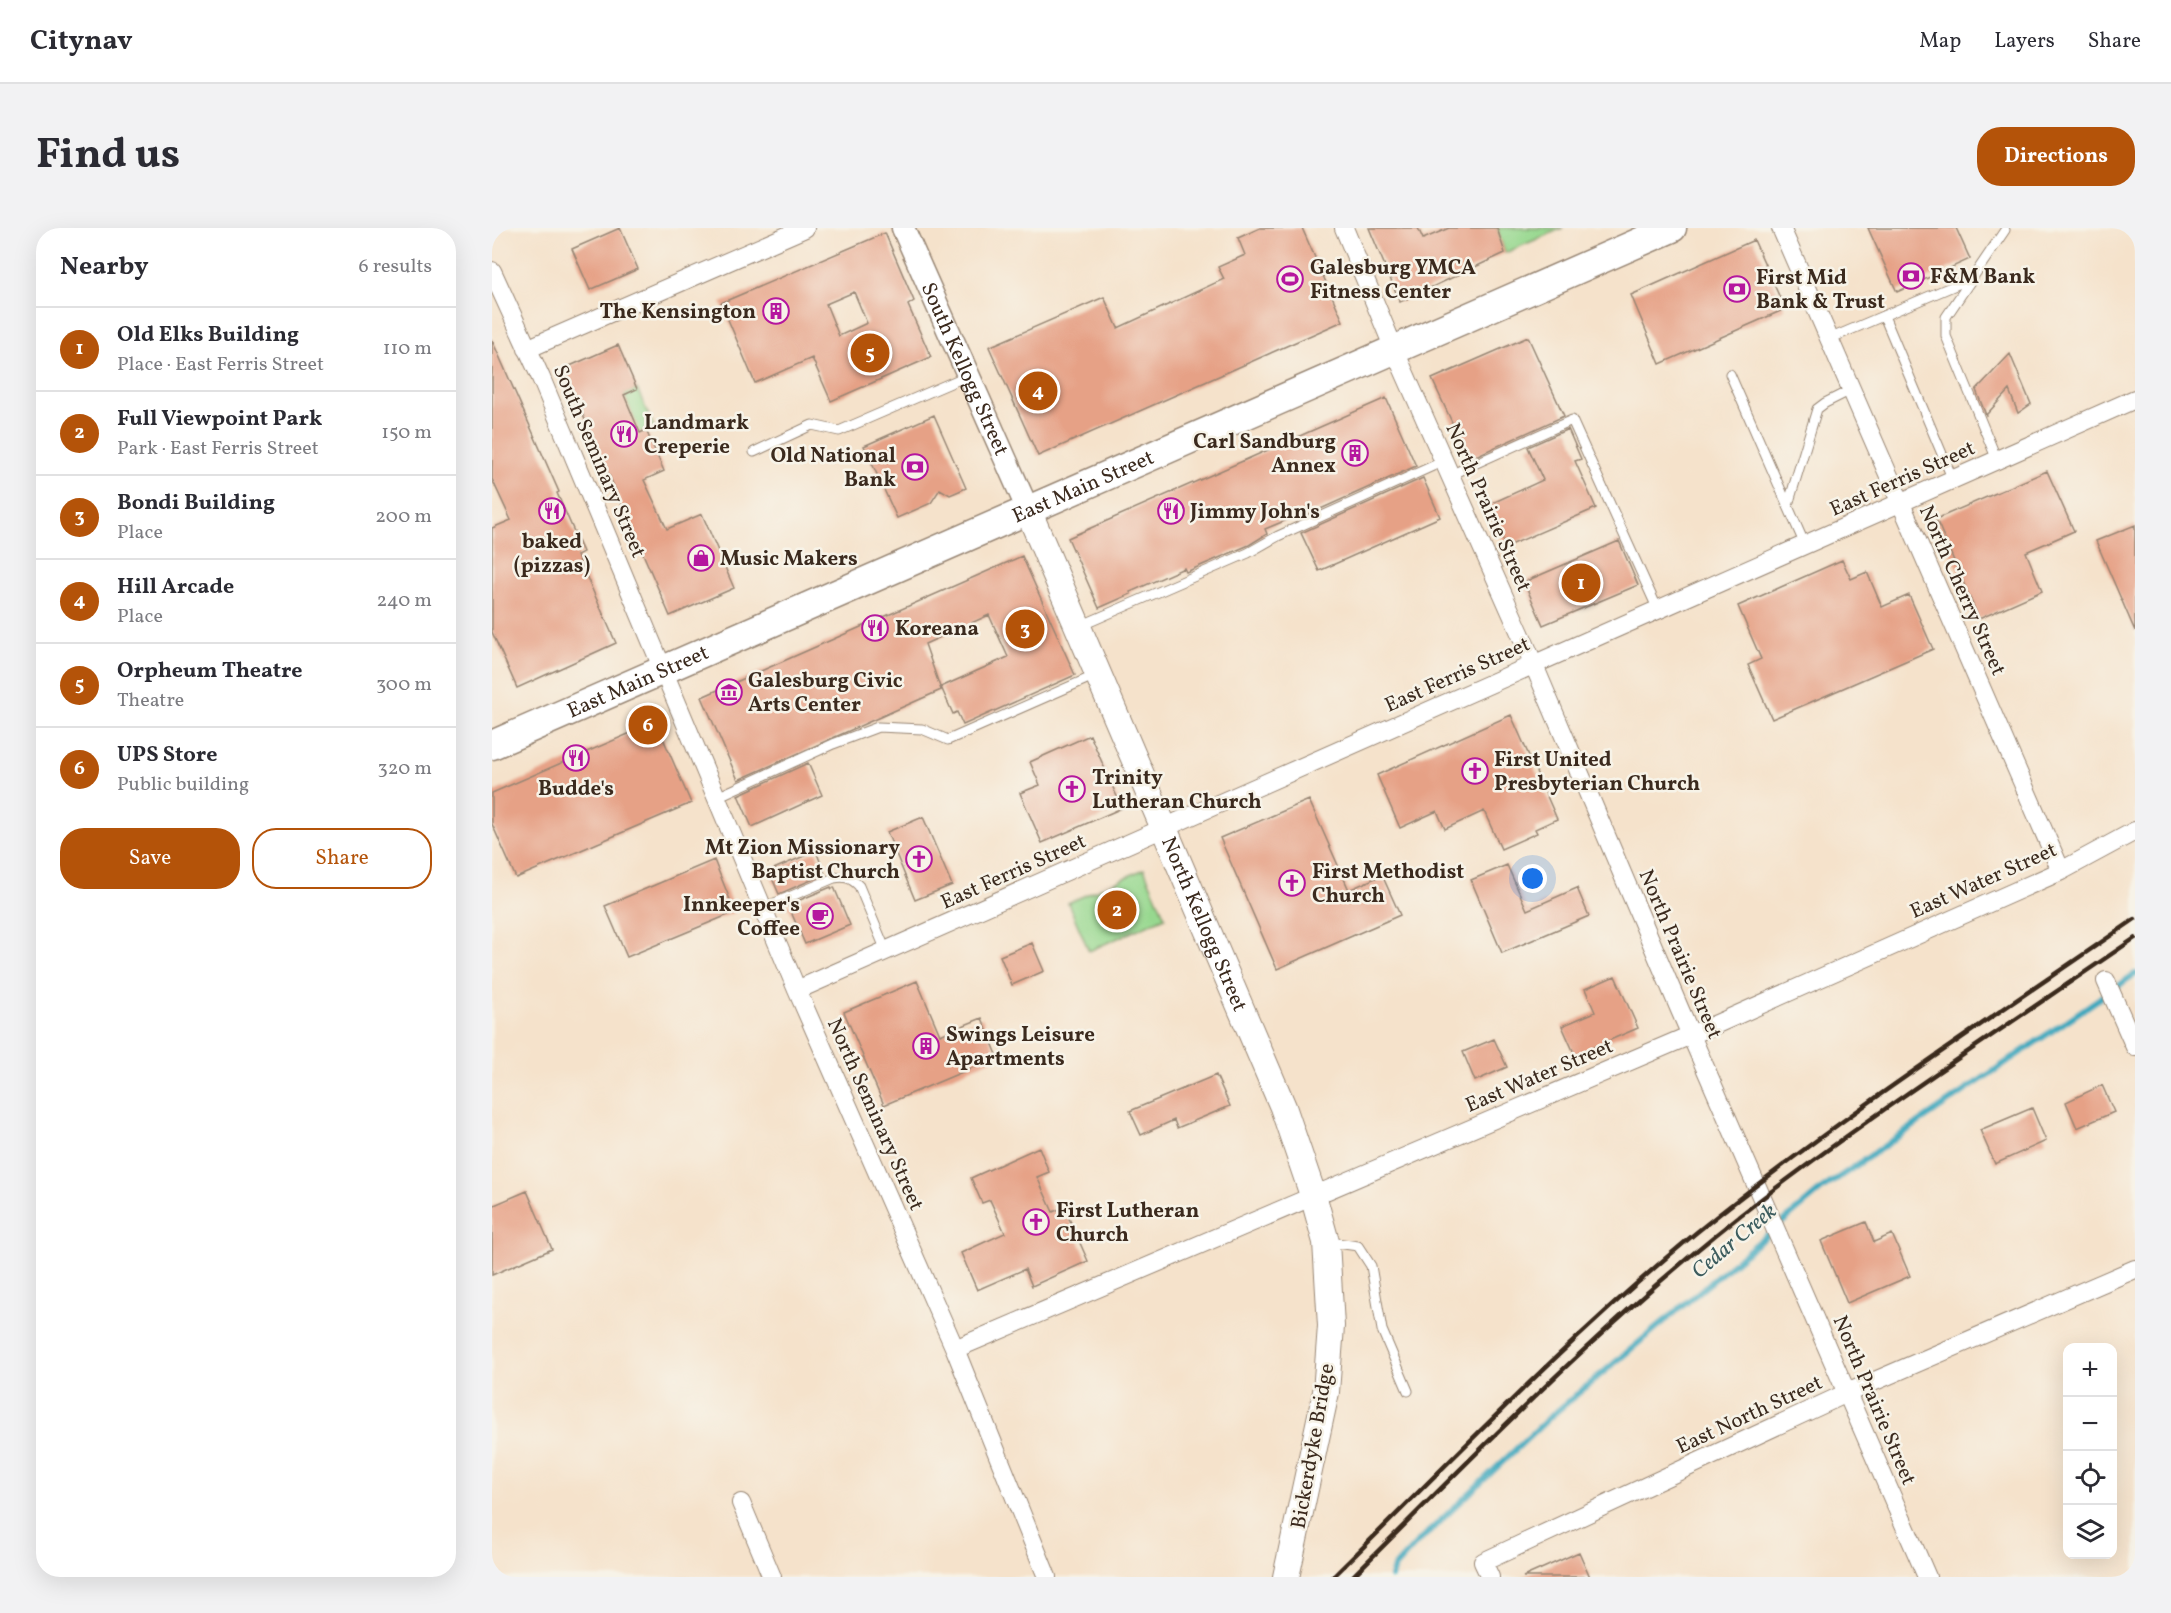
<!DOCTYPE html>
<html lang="en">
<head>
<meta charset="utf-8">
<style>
	:root { --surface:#fff; --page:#f2f2f3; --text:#2b2b33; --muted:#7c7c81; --line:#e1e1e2; --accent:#b45309 }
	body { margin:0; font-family:Vollkorn,serif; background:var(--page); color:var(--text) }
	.controls { position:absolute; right:18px; bottom:18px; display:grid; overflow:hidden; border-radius:12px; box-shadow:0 6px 24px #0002 }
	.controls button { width:54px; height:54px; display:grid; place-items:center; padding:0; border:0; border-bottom:2px solid var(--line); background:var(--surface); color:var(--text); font:30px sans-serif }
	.you { position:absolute; left:1041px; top:651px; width:21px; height:21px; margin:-15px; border:4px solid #fff; border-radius:50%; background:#1a73e8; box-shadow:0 0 0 9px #1a73e833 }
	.badge { display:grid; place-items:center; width:39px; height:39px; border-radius:50%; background:var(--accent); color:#fff; font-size:20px; font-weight:700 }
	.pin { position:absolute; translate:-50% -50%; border:3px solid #fff; box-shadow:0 2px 6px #0006 }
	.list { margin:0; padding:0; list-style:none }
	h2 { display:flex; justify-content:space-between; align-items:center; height:78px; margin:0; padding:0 24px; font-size:26px }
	h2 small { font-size:20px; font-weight:400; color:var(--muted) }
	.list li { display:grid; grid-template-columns:39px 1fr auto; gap:18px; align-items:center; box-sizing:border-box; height:84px; padding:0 24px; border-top:2px solid var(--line) }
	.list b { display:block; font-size:22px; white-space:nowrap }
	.list p { margin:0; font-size:20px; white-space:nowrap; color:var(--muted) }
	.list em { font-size:20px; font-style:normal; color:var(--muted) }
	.actions { display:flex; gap:12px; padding:18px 24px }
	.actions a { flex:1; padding:14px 0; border:2px solid var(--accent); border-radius:24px; text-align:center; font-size:21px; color:var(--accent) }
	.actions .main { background:var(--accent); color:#fff }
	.icon { flex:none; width:33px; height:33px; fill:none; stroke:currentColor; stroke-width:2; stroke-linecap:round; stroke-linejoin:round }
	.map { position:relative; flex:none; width:1643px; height:1349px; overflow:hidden; border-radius:24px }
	header { display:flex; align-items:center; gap:36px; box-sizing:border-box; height:84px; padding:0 30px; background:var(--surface); border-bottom:2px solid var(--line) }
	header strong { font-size:28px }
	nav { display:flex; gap:33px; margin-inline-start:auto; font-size:21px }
	.intro { display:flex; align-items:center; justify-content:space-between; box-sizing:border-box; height:144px; padding:0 36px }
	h1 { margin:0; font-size:42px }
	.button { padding:15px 27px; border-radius:24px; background:var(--accent); color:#fff; font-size:21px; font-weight:700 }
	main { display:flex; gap:36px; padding:0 36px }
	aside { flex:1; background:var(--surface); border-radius:24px; box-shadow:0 6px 24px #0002 }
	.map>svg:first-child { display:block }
	.green { fill:#97d88f; stroke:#698156; stroke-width:1.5 }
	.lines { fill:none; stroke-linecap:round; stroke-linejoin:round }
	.stream { stroke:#3ea8be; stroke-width:6 }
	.building { fill:#e6a186; fill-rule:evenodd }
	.service-casing { stroke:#988674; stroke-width:11 }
	.minor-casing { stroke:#988674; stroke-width:20 }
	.tertiary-casing { stroke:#988674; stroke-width:25 }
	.secondary-casing { stroke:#988674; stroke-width:28 }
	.primary-casing { stroke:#988674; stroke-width:31 }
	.service { stroke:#fff; stroke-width:9 }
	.minor { stroke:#fff; stroke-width:18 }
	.tertiary { stroke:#fff; stroke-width:22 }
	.secondary { stroke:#fff; stroke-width:26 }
	.primary { stroke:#fff; stroke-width:28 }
	.rail { stroke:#3b2a1e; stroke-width:4.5 }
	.labels { text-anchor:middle; stroke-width:5; stroke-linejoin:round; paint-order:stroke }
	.poi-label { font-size:21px; font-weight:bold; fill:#3b2a1e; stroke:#f7f3e8; text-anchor:start }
	.street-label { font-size:21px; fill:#3b2a1e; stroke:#f7f3e8 }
	.water-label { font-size:22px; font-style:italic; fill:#3c5c5e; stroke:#f7f3e8 }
</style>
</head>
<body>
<header>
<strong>Citynav</strong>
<nav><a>Map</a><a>Layers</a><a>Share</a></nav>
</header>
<div class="intro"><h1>Find us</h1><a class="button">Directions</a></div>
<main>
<aside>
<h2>Nearby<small>6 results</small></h2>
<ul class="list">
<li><span class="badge">1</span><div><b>Old Elks Building</b><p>Place · East Ferris Street</p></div><em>110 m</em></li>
<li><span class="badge">2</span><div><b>Full Viewpoint Park</b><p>Park · East Ferris Street</p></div><em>150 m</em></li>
<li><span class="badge">3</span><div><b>Bondi Building</b><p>Place</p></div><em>200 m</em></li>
<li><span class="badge">4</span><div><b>Hill Arcade</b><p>Place</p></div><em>240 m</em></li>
<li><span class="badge">5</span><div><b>Orpheum Theatre</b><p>Theatre</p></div><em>300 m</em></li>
<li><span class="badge">6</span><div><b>UPS Store</b><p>Public building</p></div><em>320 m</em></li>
</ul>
<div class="actions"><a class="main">Save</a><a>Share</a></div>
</aside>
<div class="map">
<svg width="1643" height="1349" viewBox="0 0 1643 1349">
	<rect width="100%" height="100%" fill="#f7f3e8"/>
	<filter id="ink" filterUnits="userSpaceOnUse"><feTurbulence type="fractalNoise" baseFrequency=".0167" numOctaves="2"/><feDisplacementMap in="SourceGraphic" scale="12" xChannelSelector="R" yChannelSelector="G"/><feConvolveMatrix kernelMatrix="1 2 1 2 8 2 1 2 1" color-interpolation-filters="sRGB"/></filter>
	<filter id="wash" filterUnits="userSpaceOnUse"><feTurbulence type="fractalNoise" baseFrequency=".008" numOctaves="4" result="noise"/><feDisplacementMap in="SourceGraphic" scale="24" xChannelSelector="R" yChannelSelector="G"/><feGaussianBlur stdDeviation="1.35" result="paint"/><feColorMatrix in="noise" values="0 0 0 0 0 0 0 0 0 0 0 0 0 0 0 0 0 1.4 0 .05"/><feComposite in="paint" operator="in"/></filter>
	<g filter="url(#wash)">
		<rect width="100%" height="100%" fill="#f5e2cb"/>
		<path class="green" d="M 1005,0 L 1071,0 L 1013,25 Z
			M 145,161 L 162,199 L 107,223 L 103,214 L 144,196 L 132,167 Z
			M 652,641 L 673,689 L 597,723 L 576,675 Z"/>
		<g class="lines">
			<path class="stream" d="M 899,1349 L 902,1340 L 925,1315 L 1058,1189 L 1330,961 L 1643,746"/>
		</g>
		<g id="blocks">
			<path class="building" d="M 128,0 L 146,41 L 98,62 L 80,21 Z
				M 768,0 L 810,0 L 851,93 L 546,228 L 497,119 L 612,69 L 626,100 L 732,51 L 726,39 L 753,27 L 746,10 Z
				M 877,0 L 926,0 L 931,11 L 957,0 L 1005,0 L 1013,25 L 908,74 Z
				M 1376,0 L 1464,0 L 1478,31 L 1405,64 Z
				M 393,5 L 422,73 L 416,77 L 439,129 L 339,173 L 320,130 L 263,155 L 229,75 ZM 362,64 L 375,95 L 347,108 L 334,76 Z
				M 1262,12 L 1293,81 L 1168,136 L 1139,67 Z
				M 1036,109 L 1072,188 L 977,231 L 940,151 Z
				M 0,112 L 67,264 L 65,265 L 91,324 L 85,327 L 124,415 L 25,460 L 0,404 L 0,300 L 19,292 L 0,251 Z
				M 126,117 L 145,161 L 132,167 L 148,205 L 154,202 L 172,243 L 152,252 L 175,301 L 210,286 L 242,360 L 178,388 L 71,141 Z
				M 1518,126 L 1539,176 L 1526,185 L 1517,162 L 1494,187 L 1484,162 Z
				M 894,170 L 924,238 L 804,292 L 802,289 L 773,301 L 775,306 L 757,317 L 694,344 L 692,340 L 638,364 L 639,366 L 607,380 L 576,310 Z
				M 442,187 L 474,260 L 458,267 L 448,261 L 439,275 L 405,290 L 372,218 Z
				M 1076,201 L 1089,231 L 1083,233 L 1104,280 L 1014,319 L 996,277 L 1051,252 L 1036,219 Z
				M 1555,243 L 1582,303 L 1534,324 L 1550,363 L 1487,391 L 1444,291 Z
				M 931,250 L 948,289 L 827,343 L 809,305 Z
				M 1643,297 L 1643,403 L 1604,313 Z
				M 1127,313 L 1146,357 L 1051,397 L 1032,354 Z
				M 530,328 L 583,447 L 471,497 L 465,484 L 461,486 L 449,459 L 516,429 L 497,387 L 433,416 L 449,462 L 246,552 L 210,469 Z
				M 1350,332 L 1359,351 L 1375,344 L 1390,379 L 1417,367 L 1441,421 L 1280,491 L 1256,437 L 1269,431 L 1246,378 Z
				M 1019,487 L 1065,591 L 1043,601 L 1045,605 L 1009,621 L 992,583 L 953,601 L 945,583 L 908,600 L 885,547 Z
				M 164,494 L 199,575 L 24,650 L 0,596 L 0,565 Z
				M 598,507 L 630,580 L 550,615 L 528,565 L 548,557 L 538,534 Z
				M 316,535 L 330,567 L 260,599 L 246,567 Z
				M 817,572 L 857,662 L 890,647 L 908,687 L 785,741 L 728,610 Z
				M 431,589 L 460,657 L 423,672 L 395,604 Z
				M 324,623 L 333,646 L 287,666 L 277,643 Z
				M 222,632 L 243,684 L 135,729 L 113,678 Z
				M 1015,637 L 1035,682 L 1085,660 L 1097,688 L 1010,725 L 979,652 Z
				M 339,659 L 340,661 L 342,659 L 358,697 L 313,716 L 296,677 Z
				M 540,715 L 552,743 L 520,757 L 508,728 Z
				M 1123,748 L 1146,800 L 1083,827 L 1070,798 L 1103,784 L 1093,761 Z
				M 425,753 L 448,807 L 490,790 L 506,829 L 392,877 L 352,784 Z
				M 1002,811 L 1015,839 L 983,853 L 971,824 Z
				M 724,847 L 738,878 L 685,900 L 682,892 L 649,907 L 638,883 Z
				M 1610,857 L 1622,884 L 1585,900 L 1574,874 Z
				M 1540,880 L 1554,913 L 1503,936 L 1488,902 Z
				M 547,919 L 557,944 L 545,949 L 561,984 L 572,979 L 596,1033 L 540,1058 L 533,1041 L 485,1062 L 469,1025 L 513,1005 L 498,972 L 490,975 L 479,950 Z
				M 35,963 L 60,1021 L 0,1047 L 0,978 Z
				M 1374,994 L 1382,1014 L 1400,1006 L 1418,1048 L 1355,1075 L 1329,1013 Z
				M 1087,1324 L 1098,1349 L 1031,1349 Z"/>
		</g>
	</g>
	<g filter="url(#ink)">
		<use href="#blocks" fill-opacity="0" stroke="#988674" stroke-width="1.5"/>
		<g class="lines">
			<g class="service-casing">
				<path id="service" d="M 1392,88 L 1461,252
					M 1337,111 L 1480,50
					M 1238,146 L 1313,317
					M 262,224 L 320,197 L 347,203 L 477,147
					M 1505,232 L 1454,108 L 1454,89 L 1513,2
					M 958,247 L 1080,192 L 1166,382
					M 1296,277 L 1325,181 L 1333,175 L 1359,162
					M 588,398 L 756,325 L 786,308 L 952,233
					M 225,569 L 341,516 L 386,499 L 430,501 L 456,512 L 604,447
					M 271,680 L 342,650 C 354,648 359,650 367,658 L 394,723
					M 837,1014 L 866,1018 L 879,1038 L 890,1102 L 916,1163"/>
			</g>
			<g class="minor-casing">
				<path id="minor" d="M 852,0 L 902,121 L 1033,416 L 1188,782 L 1435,1349
					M 1289,0 L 1569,643
					M 0,43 L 49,150 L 305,762 L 463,1121 L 555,1349
					M 35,121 L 313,0
					M 1614,753 L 1643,819
					M 305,762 L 1643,171
					M 463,1121 L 1227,795 L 1569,643 L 1643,603
					M 249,1275 L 280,1349
					M 998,1349 L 991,1334 L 1355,1165 L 1643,1041"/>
			</g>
			<g class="tertiary-casing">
				<g id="tertiary">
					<path id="s1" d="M 411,0 L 536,282"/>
				</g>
			</g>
			<g class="secondary-casing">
				<g id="secondary">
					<path id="s2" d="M 536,282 L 791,879 L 821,967 L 834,1014 L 839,1098 L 834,1164 L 794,1349"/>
				</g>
			</g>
			<g class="primary-casing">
				<g id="primary">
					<path id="s3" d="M 0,517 L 1180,0"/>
				</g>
			</g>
			<use href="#service" class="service"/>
			<use href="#minor" class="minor"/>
			<use href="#tertiary" class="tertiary"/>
			<use href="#secondary" class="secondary"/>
			<use href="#primary" class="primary"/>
			<path class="rail" d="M 841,1349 C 960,1232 1076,1110 1205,1004 C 1345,891 1495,793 1643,691
				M 860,1349 C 992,1218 1123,1082 1272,969 C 1392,878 1519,795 1643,710"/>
		</g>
	</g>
	<defs>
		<g id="bank-ring" transform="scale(1.35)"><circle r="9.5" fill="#f7f3e8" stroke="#b5179e" stroke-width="1.5"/><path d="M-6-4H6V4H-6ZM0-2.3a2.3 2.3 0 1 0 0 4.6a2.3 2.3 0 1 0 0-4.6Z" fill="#b5179e"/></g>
		<g id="stadium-ring" transform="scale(1.35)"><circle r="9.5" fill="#f7f3e8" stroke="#b5179e" stroke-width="1.5"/><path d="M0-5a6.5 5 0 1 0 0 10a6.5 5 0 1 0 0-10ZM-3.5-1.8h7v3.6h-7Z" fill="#b5179e"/></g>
		<g id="building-ring" transform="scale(1.35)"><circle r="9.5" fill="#f7f3e8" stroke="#b5179e" stroke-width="1.5"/><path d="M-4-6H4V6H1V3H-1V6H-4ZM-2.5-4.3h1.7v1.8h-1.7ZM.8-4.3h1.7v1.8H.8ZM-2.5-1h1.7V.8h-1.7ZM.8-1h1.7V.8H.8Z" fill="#b5179e"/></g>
		<g id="restaurant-ring" transform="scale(1.35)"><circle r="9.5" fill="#f7f3e8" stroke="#b5179e" stroke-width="1.5"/><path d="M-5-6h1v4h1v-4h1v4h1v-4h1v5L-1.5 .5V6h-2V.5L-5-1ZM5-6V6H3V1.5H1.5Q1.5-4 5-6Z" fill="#b5179e"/></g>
		<g id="shop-ring" transform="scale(1.35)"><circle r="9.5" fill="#f7f3e8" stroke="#b5179e" stroke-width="1.5"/><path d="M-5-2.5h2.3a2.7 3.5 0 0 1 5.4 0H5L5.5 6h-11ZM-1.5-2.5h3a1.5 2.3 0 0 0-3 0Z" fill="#b5179e"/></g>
		<g id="museum-ring" transform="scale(1.35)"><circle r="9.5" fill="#f7f3e8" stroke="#b5179e" stroke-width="1.5"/><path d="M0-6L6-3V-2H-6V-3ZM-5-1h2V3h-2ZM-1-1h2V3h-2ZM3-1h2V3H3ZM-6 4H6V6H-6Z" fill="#b5179e"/></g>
		<g id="church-ring" transform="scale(1.35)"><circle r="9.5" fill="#f7f3e8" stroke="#b5179e" stroke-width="1.5"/><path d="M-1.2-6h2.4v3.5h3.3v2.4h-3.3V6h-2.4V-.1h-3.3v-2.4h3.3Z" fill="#b5179e"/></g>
		<g id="cafe-ring" transform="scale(1.35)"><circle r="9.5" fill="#f7f3e8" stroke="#b5179e" stroke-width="1.5"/><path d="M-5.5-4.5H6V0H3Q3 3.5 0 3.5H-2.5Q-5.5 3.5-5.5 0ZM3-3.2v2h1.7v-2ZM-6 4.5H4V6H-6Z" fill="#b5179e"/></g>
	</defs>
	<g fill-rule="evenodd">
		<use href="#bank-ring" x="1419" y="48"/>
		<use href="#stadium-ring" x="798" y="51"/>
		<use href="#bank-ring" x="1245" y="61"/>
		<use href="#building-ring" x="284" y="83"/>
		<use href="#restaurant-ring" x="132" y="206"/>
		<use href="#building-ring" x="863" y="225"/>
		<use href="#bank-ring" x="423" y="239"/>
		<use href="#restaurant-ring" x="60" y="283"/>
		<use href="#restaurant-ring" x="679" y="283"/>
		<use href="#shop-ring" x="209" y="330"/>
		<use href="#restaurant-ring" x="383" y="400"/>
		<use href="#museum-ring" x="237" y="464"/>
		<use href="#restaurant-ring" x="84" y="530"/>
		<use href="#church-ring" x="983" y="543"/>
		<use href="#church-ring" x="580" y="561"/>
		<use href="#church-ring" x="427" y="631"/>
		<use href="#church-ring" x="800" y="655"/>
		<use href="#cafe-ring" x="328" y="688"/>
		<use href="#building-ring" x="434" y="818"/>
		<use href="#church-ring" x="544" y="994"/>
	</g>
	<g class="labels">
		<g class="poi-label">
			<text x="818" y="46">Galesburg YMCA<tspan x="818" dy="24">Fitness Center</tspan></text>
			<text x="1438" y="55">F&amp;M Bank</text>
			<text x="1264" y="56">First Mid<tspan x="1264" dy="24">Bank &amp; Trust</tspan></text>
			<text x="264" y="90" text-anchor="end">The Kensington</text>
			<text x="152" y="201">Landmark<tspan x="152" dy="24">Creperie</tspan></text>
			<text x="844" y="220" text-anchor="end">Carl Sandburg<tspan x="844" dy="24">Annex</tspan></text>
			<text x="404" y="234" text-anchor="end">Old National<tspan x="404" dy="24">Bank</tspan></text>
			<text x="698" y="290">Jimmy John's</text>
			<text x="60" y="320" text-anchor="middle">baked<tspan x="60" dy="24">(pizzas)</tspan></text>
			<text x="228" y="337">Music Makers</text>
			<text x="403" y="407">Koreana</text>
			<text x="256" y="459">Galesburg Civic<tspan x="256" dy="24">Arts Center</tspan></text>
			<text x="1002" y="538">First United<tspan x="1002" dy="24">Presbyterian Church</tspan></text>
			<text x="600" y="556">Trinity<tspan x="600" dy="24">Lutheran Church</tspan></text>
			<text x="84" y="567" text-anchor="middle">Budde's</text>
			<text x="408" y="626" text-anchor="end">Mt Zion Missionary<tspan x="408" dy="24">Baptist Church</tspan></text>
			<text x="820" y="650">First Methodist<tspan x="820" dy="24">Church</tspan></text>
			<text x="308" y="683" text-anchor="end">Innkeeper's<tspan x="308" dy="24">Coffee</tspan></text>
			<text x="454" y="813">Swings Leisure<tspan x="454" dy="24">Apartments</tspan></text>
			<text x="564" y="989">First Lutheran<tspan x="564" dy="24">Church</tspan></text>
		</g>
		<g class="street-label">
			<text dy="7" stroke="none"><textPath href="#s1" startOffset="154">South Kellogg Street</textPath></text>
			<text transform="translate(108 233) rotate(67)" y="7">South Seminary Street</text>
			<text transform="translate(1410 250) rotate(-24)" y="7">East Ferris Street</text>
			<text dy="7" stroke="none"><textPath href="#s3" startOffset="645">East Main Street</textPath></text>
			<text transform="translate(997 279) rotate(66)" y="7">North Prairie Street</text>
			<text transform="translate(1471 362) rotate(66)" y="7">North Cherry Street</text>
			<text transform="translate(965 446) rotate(-24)" y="7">East Ferris Street</text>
			<text dy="7" stroke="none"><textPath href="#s3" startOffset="159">East Main Street</textPath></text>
			<text transform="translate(521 643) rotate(-24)" y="7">East Ferris Street</text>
			<text transform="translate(1491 652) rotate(-24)" y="7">East Water Street</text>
			<text dy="7" stroke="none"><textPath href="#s2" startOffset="450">North Kellogg Street</textPath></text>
			<text transform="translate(1189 726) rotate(67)" y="7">North Prairie Street</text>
			<text transform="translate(1047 847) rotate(-23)" y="7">East Water Street</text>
			<text transform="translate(384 886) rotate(66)" y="7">North Seminary Street</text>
			<text transform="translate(1383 1172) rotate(67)" y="7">North Prairie Street</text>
			<text transform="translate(1257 1186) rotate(-25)" y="7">East North Street</text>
			<text transform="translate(820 1218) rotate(-80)" y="7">Bickerdyke Bridge</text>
		</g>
		<g class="water-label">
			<text transform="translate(1241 1012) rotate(-40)" y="8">Cedar Creek</text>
		</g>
	</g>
</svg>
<div class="controls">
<button>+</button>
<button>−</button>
<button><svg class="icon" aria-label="locate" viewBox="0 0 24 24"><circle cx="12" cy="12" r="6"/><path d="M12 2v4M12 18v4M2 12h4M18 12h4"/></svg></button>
<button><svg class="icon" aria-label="layers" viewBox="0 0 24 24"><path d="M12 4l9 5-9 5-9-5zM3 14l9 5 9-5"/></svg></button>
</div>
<div class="you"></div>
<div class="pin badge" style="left:1089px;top:355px">1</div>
<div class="pin badge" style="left:625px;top:682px">2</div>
<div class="pin badge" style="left:533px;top:401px">3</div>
<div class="pin badge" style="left:546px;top:163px">4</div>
<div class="pin badge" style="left:378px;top:125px">5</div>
<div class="pin badge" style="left:156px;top:497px">6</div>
</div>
</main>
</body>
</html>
